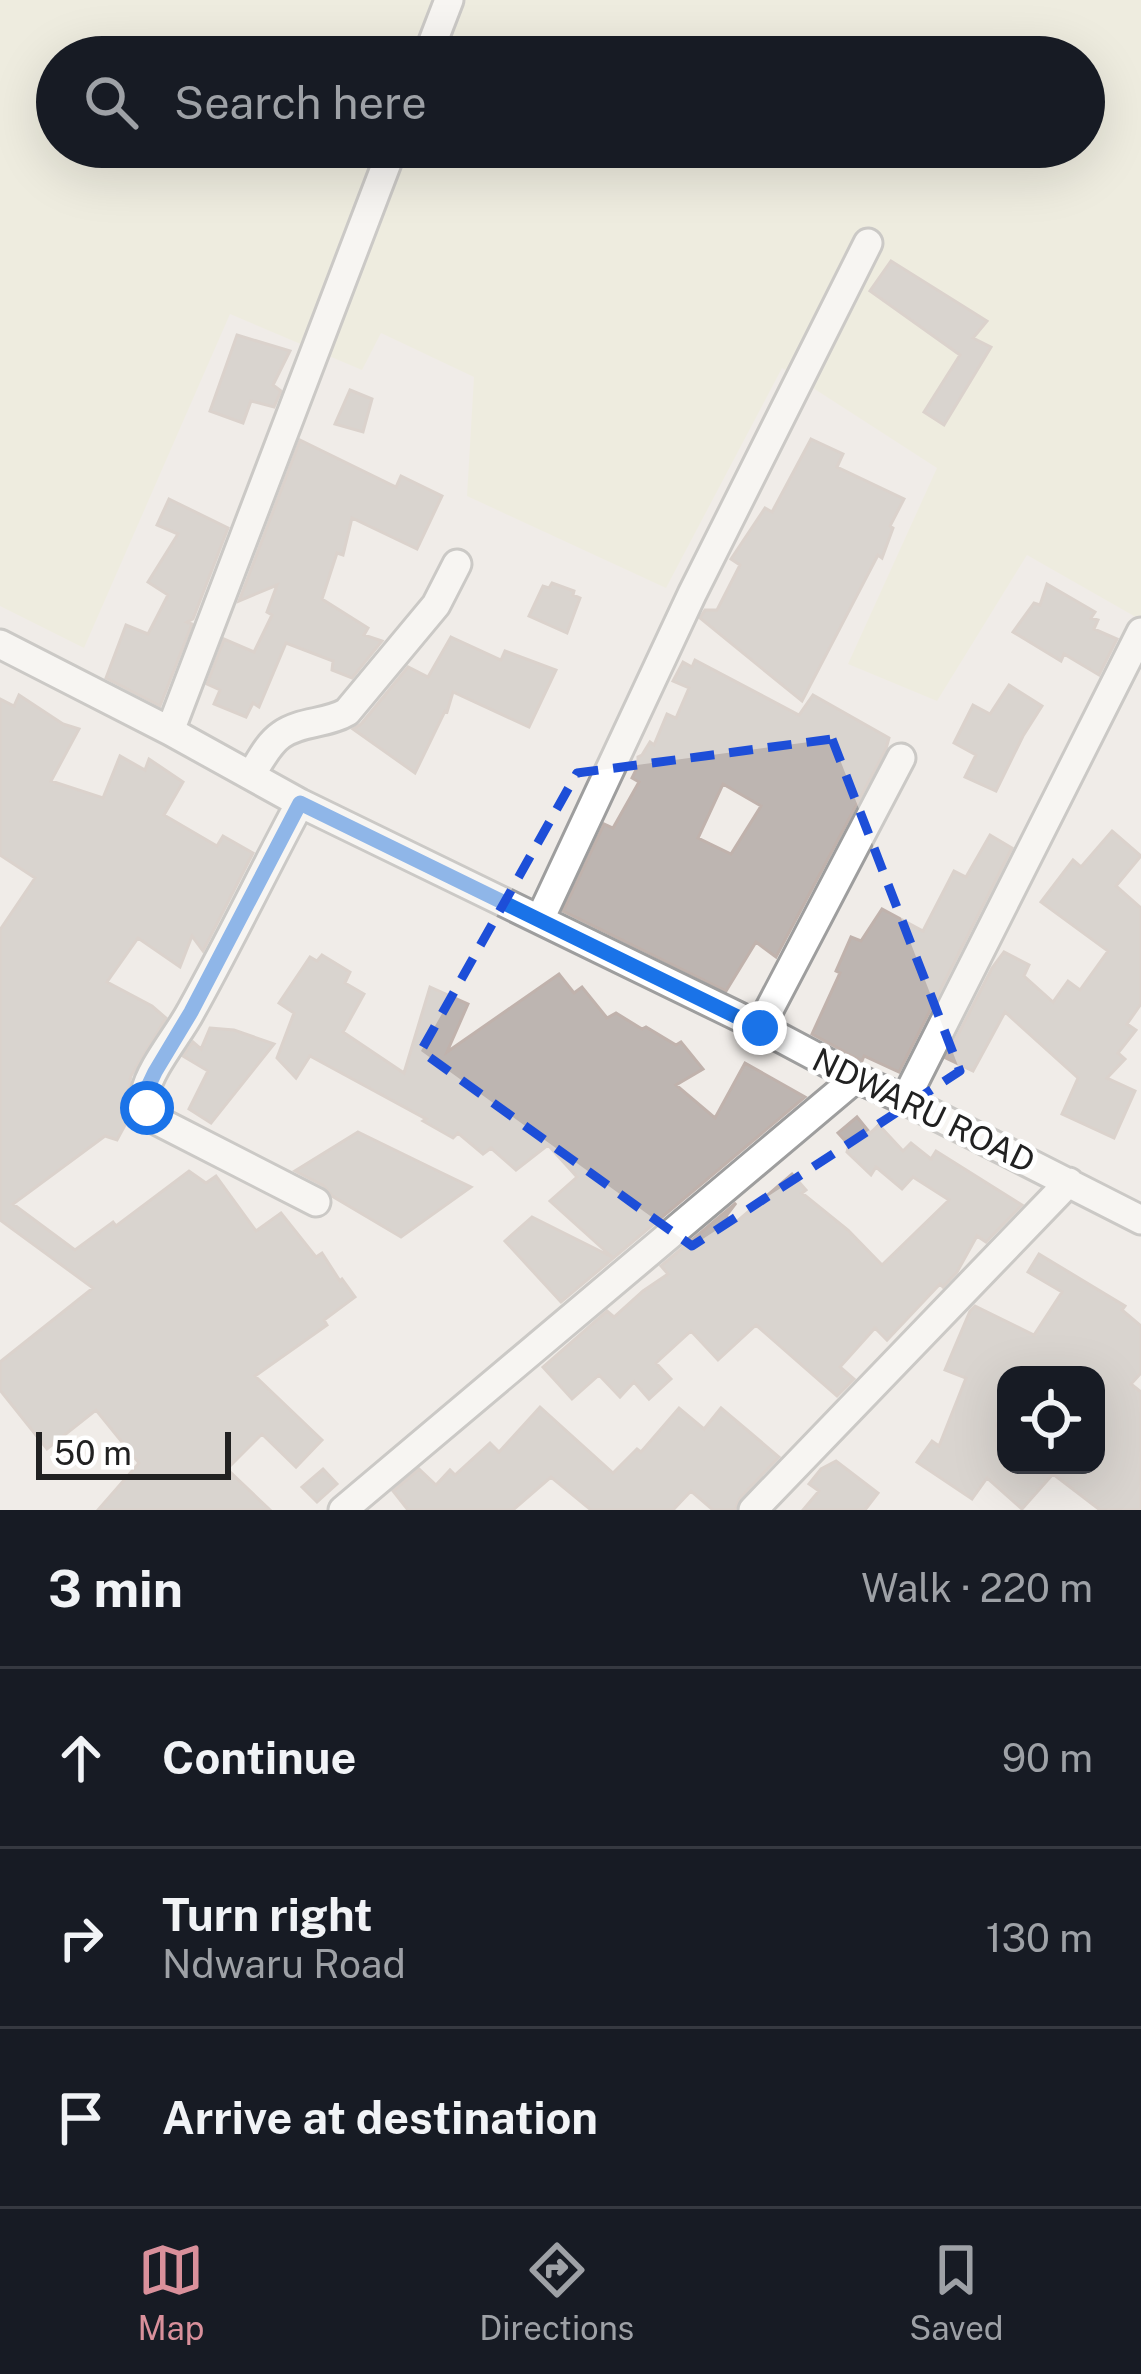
<!DOCTYPE html>
<html lang="en">
<head>
<meta charset="utf-8">
<style>
	:root { --surface:#171b24; --page:#242831; --text:#f1f3f6; --muted:#9ea1a6; --line:#363941; --accent:#d9909b }
	body { margin:0; font-family:"Public Sans",sans-serif; background:var(--page); color:var(--text) }
	.controls { position:absolute; right:36px; bottom:36px; display:grid; overflow:hidden; border-radius:24px; box-shadow:0 12px 48px #0002 }
	.controls button { width:108px; height:108px; display:grid; place-items:center; padding:0; border:0; border-bottom:3px solid var(--line); background:var(--surface); color:var(--text); font:60px sans-serif }
	.scale { position:absolute; left:36px; bottom:30px; width:195px; box-sizing:border-box; padding-left:12px; border:6px solid #212121; border-top:0; font-size:33px; line-height:42px; white-space:nowrap; color:#212121; -webkit-text-stroke:9px #fff; paint-order:stroke }
	.stop { position:absolute; width:36px; height:36px; margin:-27px; border:9px solid #1a73e8; border-radius:50%; background:#fff }
	.stop.end { background:#1a73e8; border-color:#fff; box-shadow:0 3px 12px #0008 }
	.list { margin:0; padding:0; list-style:none }
	h2 { display:flex; justify-content:space-between; align-items:center; height:156px; margin:0; padding:0 48px; font-size:51px }
	h2 small { font-size:39px; font-weight:400; color:var(--muted) }
	.list li { display:grid; grid-template-columns:78px 1fr auto; gap:36px; align-items:center; box-sizing:border-box; height:180px; padding:0 48px; border-top:3px solid var(--line) }
	.list b { display:block; font-size:45px; white-space:nowrap }
	.list p { margin:0; font-size:39px; white-space:nowrap; color:var(--muted) }
	.list em { font-size:39px; font-style:normal; color:var(--muted) }
	.icon { flex:none; width:66px; height:66px; fill:none; stroke:currentColor; stroke-width:2; stroke-linecap:round; stroke-linejoin:round }
	.map { position:relative; flex:none; width:1141px; height:1510px; overflow:hidden }
	.search { position:absolute; background:var(--surface); box-shadow:0 12px 48px #0002; left:36px; right:36px; top:36px; height:132px; display:flex; align-items:center; gap:30px; box-sizing:border-box; padding:0 42px; border-radius:66px; color:var(--muted); font-size:45px }
	.sheet { height:696px; background:var(--surface) }
	nav { display:flex; justify-content:space-around; align-items:center; box-sizing:border-box; height:168px; border-top:3px solid var(--line); background:var(--surface); font-size:33px; color:var(--muted) }
	nav a { display:grid; justify-items:center; gap:6px }
	nav .on { color:var(--accent) }
	.map>svg:first-child { display:block }
	.farmland { fill:#ecebd6; fill-rule:evenodd }
	.building { fill:#bdb5b1; stroke:#c0b2ac; stroke-width:3; fill-rule:evenodd }
	.lines { fill:none; stroke-linecap:round; stroke-linejoin:round }
	.street-casing { stroke:#9e9e9e; stroke-width:33 }
	.street { stroke:#fff; stroke-width:27 }
	.route { stroke:#1a73e8; stroke-width:15 }
	.marked { fill:none; stroke:#1d4ed8; stroke-width:9; stroke-dasharray:24 15; stroke-linejoin:round }
	.labels { text-anchor:middle; stroke-width:10; stroke-linejoin:round; paint-order:stroke }
	.street-label { font-size:33px; fill:#212121; stroke:#fff }
</style>
</head>
<body>
<div class="map">
<svg width="1141" height="1510" viewBox="0 0 1141 1510">
	<rect width="100%" height="100%" fill="#f0ece8"/>
	<path class="farmland" d="M 0,0 L 1141,0 L 1141,620 L 1027,555 L 937,701 L 848,664 L 937,468 L 782,368 L 666,588 L 467,496 L 474,377 L 381,333 L 362,370 L 230,314 L 84,648 L 0,606 ZM 57,57 L 1084,57 L 1084,147 L 57,147 Z"/>
	<path class="building" d="M 891,261 L 987,321 L 973,338 L 991,347 L 944,425 L 924,412 L 960,355 L 870,291 Z
		M 237,335 L 290,351 L 273,385 L 281,391 L 274,407 L 251,401 L 243,423 L 210,411 Z
		M 350,390 L 372,399 L 363,432 L 335,424 Z
		M 811,439 L 843,454 L 837,467 L 904,499 L 890,526 L 893,528 L 882,558 L 878,555 L 802,701 L 700,618 L 705,610 L 717,610 L 740,565 L 731,559 L 765,508 L 772,512 Z
		M 300,440 L 396,487 L 401,476 L 442,496 L 417,549 L 352,518 L 343,555 L 337,553 L 322,599 L 368,628 L 364,635 L 382,641 L 352,678 L 332,670 L 333,661 L 286,643 L 259,707 L 253,703 L 246,717 L 214,704 L 220,690 L 207,684 L 224,639 L 254,652 L 272,615 L 267,612 L 277,585 L 239,601 Z
		M 169,499 L 228,528 L 193,619 L 187,622 L 192,624 L 160,706 L 106,678 L 126,625 L 148,634 L 168,595 L 148,582 L 178,534 L 157,525 Z
		M 552,583 L 574,591 L 573,595 L 580,598 L 567,633 L 529,616 L 543,586 L 549,588 Z
		M 1047,584 L 1095,612 L 1091,618 L 1098,620 L 1094,629 L 1117,639 L 1099,675 L 1064,654 L 1061,661 L 1013,632 L 1034,603 L 1040,605 Z
		M 451,637 L 501,660 L 505,651 L 556,670 L 529,727 L 453,692 L 447,712 L 445,711 L 415,773 L 353,729 L 361,724 L 408,667 L 428,677 Z
		M 695,660 L 799,715 L 813,695 L 889,738 L 886,749 L 776,957 L 756,942 L 726,991 L 563,911 L 604,824 L 613,828 L 639,782 L 632,778 L 638,766 L 638,757 L 642,755 L 650,742 L 654,745 L 667,714 L 676,718 L 689,688 L 673,681 L 683,662 L 692,667 ZM 723,784 L 761,806 L 731,854 L 698,838 Z
		M 1009,685 L 1042,706 L 1023,736 L 996,791 L 965,777 L 976,755 L 954,743 L 973,705 L 990,714 Z
		M 19,695 L 63,724 L 79,729 L 51,781 L 103,798 L 120,756 L 145,770 L 149,759 L 183,782 L 164,815 L 217,846 L 223,836 L 253,853 L 203,951 L 192,936 L 180,967 L 138,938 L 107,982 L 152,1006 L 166,1018 L 131,1076 L 127,1096 L 131,1114 L 117,1140 L 105,1136 L 13,1204 L 75,1250 L 113,1222 L 116,1226 L 189,1171 L 206,1183 L 216,1176 L 256,1231 L 281,1213 L 316,1257 L 322,1253 L 340,1281 L 342,1279 L 355,1297 L 324,1320 L 327,1325 L 255,1376 L 322,1440 L 296,1467 L 262,1434 L 227,1469 L 270,1510 L 98,1510 L 139,1463 L 96,1410 L 47,1449 L 0,1390 L 0,1362 L 93,1288 L 0,1220 L 0,930 L 35,878 L 0,855 L 0,699 L 14,706 Z
		M 1112,831 L 1141,856 L 1116,886 L 1141,908 L 1141,1004 L 1127,1024 L 1136,1030 L 1118,1053 L 1125,1059 L 1107,1078 L 1135,1091 L 1114,1138 L 1062,1114 L 1078,1078 L 1005,1012 L 973,1071 L 946,1058 L 992,968 L 1004,952 L 1029,965 L 1024,976 L 1053,1002 L 1068,981 L 1080,990 L 1108,951 L 1041,902 L 1073,860 L 1081,867 Z
		M 990,835 L 1012,848 L 899,1072 L 864,1056 L 862,1061 L 812,1034 L 840,973 L 836,971 L 851,937 L 861,941 L 882,909 L 923,931 L 954,871 L 966,877 Z
		M 322,955 L 350,972 L 345,983 L 364,994 L 343,1032 L 404,1073 L 430,987 L 468,1004 L 447,1052 L 559,974 L 574,993 L 582,987 L 607,1018 L 616,1013 L 642,1029 L 646,1027 L 676,1045 L 681,1042 L 703,1069 L 676,1085 L 715,1118 L 745,1063 L 805,1097 L 561,1302 L 505,1241 L 532,1217 L 612,1257 L 550,1201 L 577,1177 L 548,1145 L 516,1170 L 491,1148 L 483,1154 L 458,1133 L 453,1138 L 423,1121 L 426,1119 L 310,1056 L 296,1078 L 277,1058 L 294,1013 L 279,1003 L 310,957 L 317,961 Z
		M 210,1028 L 234,1030 L 274,1044 L 211,1123 L 189,1109 L 208,1071 L 183,1056 L 193,1042 L 201,1049 Z
		M 857,1117 L 870,1133 L 879,1125 L 903,1151 L 911,1143 L 931,1159 L 936,1151 L 1022,1205 L 986,1242 L 977,1236 L 957,1272 L 943,1287 L 940,1284 L 887,1340 L 875,1328 L 840,1367 L 854,1379 L 837,1396 L 756,1325 L 718,1360 L 691,1331 L 656,1363 L 671,1379 L 649,1399 L 634,1382 L 620,1397 L 599,1375 L 572,1399 L 543,1367 L 607,1311 L 614,1317 L 643,1291 L 668,1274 L 661,1266 L 736,1203 L 726,1216 L 734,1224 L 792,1174 L 806,1190 L 802,1193 L 848,1230 L 882,1265 L 949,1200 L 913,1177 L 902,1189 L 876,1167 L 871,1175 L 847,1152 L 849,1145 L 838,1133 Z
		M 358,1132 L 440,1172 L 471,1187 L 401,1237 L 332,1196 L 324,1186 L 295,1171 Z
		M 1039,1254 L 1125,1306 L 1122,1310 L 1141,1326 L 1141,1373 L 1131,1384 L 1141,1392 L 1141,1510 L 1100,1510 L 1053,1474 L 1022,1509 L 987,1478 L 972,1499 L 917,1462 L 932,1441 L 939,1446 L 966,1378 L 945,1370 L 970,1311 L 975,1306 L 1034,1335 L 1062,1292 L 1028,1272 ZM 1006,1375 L 1096,1375 L 1096,1465 L 1006,1465 L 1006,1435 L 997,1426 L 1006,1406 Z
		M 540,1407 L 613,1473 L 637,1449 L 641,1452 L 679,1408 L 704,1429 L 721,1408 L 779,1457 L 740,1498 L 735,1510 L 713,1510 L 691,1491 L 673,1510 L 591,1510 L 551,1477 L 513,1510 L 408,1510 L 393,1491 L 419,1469 L 436,1485 L 450,1470 L 455,1475 L 490,1443 L 499,1452 Z
		M 836,1461 L 878,1493 L 865,1510 L 803,1510 L 819,1491 L 809,1484 L 821,1469 Z
		M 323,1469 L 337,1484 L 317,1502 L 302,1487 Z"/>
	<g class="lines">
		<g class="street-casing">
			<path id="street" d="M 427,57 L 449,0
				M 0,644 L 170,731 L 300,803 L 760,1027 L 856,1078 L 905,1100 L 1141,1220
				M 170,731 L 393,147
				M 251,775 C 260,761 268,744 281,735 C 300,721 327,724 347,712 L 436,605 L 457,564
				M 300,803 C 263,872 229,943 191,1011 C 179,1034 150,1068 145,1093 C 144,1103 148,1111 154,1119 L 316,1202
				M 540,919 L 692,594 L 868,243
				M 760,1027 L 901,758
				M 905,1100 L 1141,632
				M 343,1510 L 856,1078
				M 753,1510 L 1069,1182"/>
		</g>
		<use href="#street" class="street"/>
	</g>
	<g class="lines">
		<path class="route" d="M 147,1108 L 146,1091 L 155,1072 L 191,1012 L 300,803 L 760,1028"/>
	</g>
	<path d="M0 0H1141V1510H0ZM 832,739 L 960,1071 L 692,1246 L 421,1051 L 577,773 Z" fill="#f0ece8" fill-opacity=".55" fill-rule="evenodd"/>
	<path class="marked" d="M 832,739 L 960,1071 L 692,1246 L 421,1051 L 577,773 Z"/>
	<g class="labels">
		<g class="street-label">
			<text transform="translate(924 1110) rotate(26)" y="12">NDWARU ROAD</text>
		</g>
	</g>
</svg>
<div class="controls">
<button><svg class="icon" aria-label="locate" viewBox="0 0 24 24"><circle cx="12" cy="12" r="6"/><path d="M12 2v4M12 18v4M2 12h4M18 12h4"/></svg></button>
</div>
<div class="scale">50 m</div>
<div class="stop" style="left:147px;top:1108px"></div>
<div class="stop end" style="left:760px;top:1028px"></div>
<div class="search"><svg class="icon" aria-label="search" viewBox="0 0 24 24"><circle cx="10" cy="10" r="6"/><path d="M15 15l6 6"/></svg>Search here</div>
</div>
<section class="sheet">
<h2>3 min<small>Walk · 220 m</small></h2>
<ul class="list">
<li><svg class="icon" aria-label="ahead" viewBox="0 0 24 24"><path d="M12 20V5M6 11l6-6 6 6"/></svg><div><b>Continue</b></div><em>90 m</em></li>
<li><svg class="icon" aria-label="right" viewBox="0 0 24 24"><path d="M7 20v-9h11M14 6l5 5-5 5"/></svg><div><b>Turn right</b><p>Ndwaru Road</p></div><em>130 m</em></li>
<li><svg class="icon" aria-label="arrive" viewBox="0 0 24 24"><path d="M6 21V4h12l-3 4 3 4H6"/></svg><div><b>Arrive at destination</b></div></li>
</ul>
</section>
<nav>
<a class="on"><svg class="icon" aria-label="map" viewBox="0 0 24 24"><path d="M3 6l6-2 6 2 6-2v14l-6 2-6-2-6 2zM9 4v14M15 6v14"/></svg>Map</a>
<a><svg class="icon" aria-label="directions" viewBox="0 0 24 24"><path d="M12 3l9 9-9 9-9-9zM9 14v-3h6M13 9l2 2-2 2"/></svg>Directions</a>
<a><svg class="icon" aria-label="saved" viewBox="0 0 24 24"><path d="M7 4h10v16l-5-4-5 4z"/></svg>Saved</a>
</nav>
</body>
</html>
